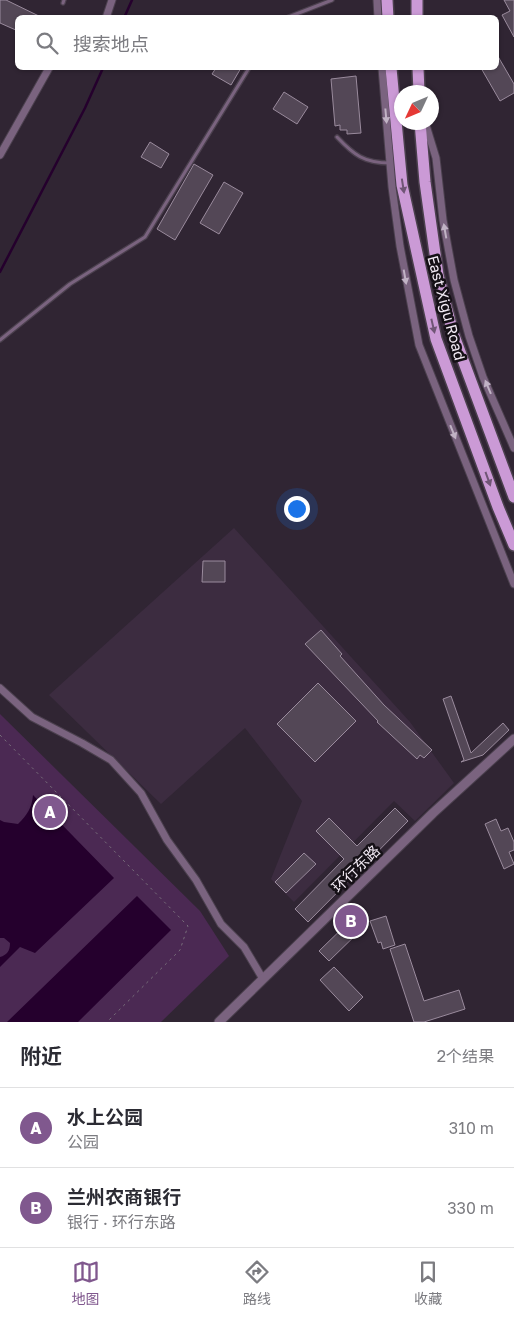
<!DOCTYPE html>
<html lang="zh">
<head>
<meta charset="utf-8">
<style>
	:root { --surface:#fff; --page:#f7f7f7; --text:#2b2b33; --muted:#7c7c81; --line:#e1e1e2; --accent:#80588e }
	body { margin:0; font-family:"Golos Text","Noto Sans SC",sans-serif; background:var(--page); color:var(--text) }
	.compass { position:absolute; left:394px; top:85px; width:45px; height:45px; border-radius:50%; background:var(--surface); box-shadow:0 1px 4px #0004; rotate:226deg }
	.you { position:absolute; left:296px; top:508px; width:18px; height:18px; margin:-12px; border:4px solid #fff; border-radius:50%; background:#1a73e8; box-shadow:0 0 0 8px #1a73e833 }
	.badge { display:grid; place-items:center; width:32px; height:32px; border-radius:50%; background:var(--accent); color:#fff; font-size:16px; font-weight:700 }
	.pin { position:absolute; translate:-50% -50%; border:2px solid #fff; box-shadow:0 1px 5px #0006 }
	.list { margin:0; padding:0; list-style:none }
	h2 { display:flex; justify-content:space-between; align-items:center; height:65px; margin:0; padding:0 20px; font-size:21px }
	h2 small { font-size:16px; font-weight:400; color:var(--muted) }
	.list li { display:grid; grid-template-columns:32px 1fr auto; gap:15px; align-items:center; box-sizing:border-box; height:80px; padding:0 20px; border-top:1px solid var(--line) }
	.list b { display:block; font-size:19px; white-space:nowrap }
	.list p { margin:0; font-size:16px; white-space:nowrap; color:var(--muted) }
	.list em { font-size:16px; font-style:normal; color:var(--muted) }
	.icon { flex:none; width:28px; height:28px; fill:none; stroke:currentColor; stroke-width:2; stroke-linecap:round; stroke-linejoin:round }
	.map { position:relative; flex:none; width:514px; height:1022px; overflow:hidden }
	.search { position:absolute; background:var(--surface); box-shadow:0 1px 4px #0004; left:15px; right:15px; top:15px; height:55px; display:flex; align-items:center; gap:12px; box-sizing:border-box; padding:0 18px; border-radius:8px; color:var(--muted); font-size:19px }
	.sheet { height:225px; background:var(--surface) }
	nav { display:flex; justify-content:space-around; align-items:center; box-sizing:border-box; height:70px; border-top:1px solid var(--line); background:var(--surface); font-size:14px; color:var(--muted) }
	nav a { display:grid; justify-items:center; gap:2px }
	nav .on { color:var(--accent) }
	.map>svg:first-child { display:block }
	.built { fill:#3c2c40 }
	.green { fill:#4b2953 }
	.water { fill:#25002d }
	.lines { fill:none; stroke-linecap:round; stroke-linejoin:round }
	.stream { stroke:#25002d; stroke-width:2.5 }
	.building { fill:#534756; stroke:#9a8b9d }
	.service-casing { stroke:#4b404e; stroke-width:5.5 }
	.minor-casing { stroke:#4b404e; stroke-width:9 }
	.tertiary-casing { stroke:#4b404e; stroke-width:11 }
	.primary-casing { stroke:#4b404e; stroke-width:14 }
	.path { stroke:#776d7a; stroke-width:1; stroke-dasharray:2.5 4; stroke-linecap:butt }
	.service { stroke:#7a637f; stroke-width:3 }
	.minor { stroke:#7a637f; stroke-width:7 }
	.tertiary { stroke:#7a637f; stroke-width:9 }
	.primary { stroke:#cb9ad6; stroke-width:11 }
	.oneway { fill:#c1b3c5 }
	.oneway2 { fill:#705576 }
	.labels { text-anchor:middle; stroke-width:5; stroke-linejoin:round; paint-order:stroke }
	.street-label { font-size:15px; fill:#f1e9f3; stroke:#151016 }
</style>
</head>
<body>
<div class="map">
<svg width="514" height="1022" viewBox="0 0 514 1022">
	<rect width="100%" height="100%" fill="#302533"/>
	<path class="built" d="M 234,528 L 410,722 L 454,783 L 415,821 L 394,801 L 294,902 L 271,879 L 302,801 L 245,728 L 161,804 L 49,695 Z"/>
	<path class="green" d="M 0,714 L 200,911 L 229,956 L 161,1022 L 0,1022 Z"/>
	<path class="water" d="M 33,795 L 114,878 L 35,953 L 20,947 L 0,967 L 0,957 C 7,955 10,951 10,943 L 4,938 L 0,938 L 0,820 L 4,822 L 18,824 C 27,815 32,808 33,795 Z
		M 137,896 L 171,930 L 78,1022 L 7,1022 Z"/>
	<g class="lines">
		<path class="stream" d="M 124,18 L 132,0
			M 0,272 L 85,108 L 103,68"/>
	</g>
	<path class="building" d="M 0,0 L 6,0 L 43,18 L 18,18 L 18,31 L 0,23 Z
		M 504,0 L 514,0 L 514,37 L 502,15 L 510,11 Z
		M 496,53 L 514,84 L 514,93 L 500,101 L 481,68 L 496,68 Z
		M 216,68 L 241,68 L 231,85 L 212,74 Z
		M 356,76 L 361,133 L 347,134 L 347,130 L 340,130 L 340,125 L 335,126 L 331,79 Z
		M 284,92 L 308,107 L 297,124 L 273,109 Z
		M 150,142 L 169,154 L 161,168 L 141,157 Z
		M 194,164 L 213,175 L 175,240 L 157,229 Z
		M 224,182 L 243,193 L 219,234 L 200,223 Z
		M 203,561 L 225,561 L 225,582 L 202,582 Z
		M 321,630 L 342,654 L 340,656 L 384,705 L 432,750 L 424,758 L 420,755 L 417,759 L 377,722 L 378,721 L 305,644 Z
		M 318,683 L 356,721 L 315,762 L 277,724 Z
		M 451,696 L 471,753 L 503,723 L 509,730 L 483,755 L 461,762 L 464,760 L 443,699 Z
		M 395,808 L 408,821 L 308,922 L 295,909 L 344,859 L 316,831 L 329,818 L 357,846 Z
		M 496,819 L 501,831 L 508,828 L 514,842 L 514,850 L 509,852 L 514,864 L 504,869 L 485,824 Z
		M 304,853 L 316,864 L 286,893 L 275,882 Z
		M 386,916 L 395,945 L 383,949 L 381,942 L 378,943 L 370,921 Z
		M 354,917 L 364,927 L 329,961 L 319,951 Z
		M 405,944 L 424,1001 L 459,990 L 465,1009 L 424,1022 L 414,1022 L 390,949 Z
		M 334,967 L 363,997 L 349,1011 L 320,980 Z"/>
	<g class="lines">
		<g class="service-casing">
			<path id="service" d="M 63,3 L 64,0
				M 286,18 L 332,0
				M 337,137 C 354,155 364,163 390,163
				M 0,340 L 70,284 L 145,237 L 249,68"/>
		</g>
		<g class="minor-casing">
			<path id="minor" d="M 377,0 L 378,18
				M 106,18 L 112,0
				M 382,68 L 392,187 L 400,246 L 419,345 L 514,584
				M 425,122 L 436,158 L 443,220 L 454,280 L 469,336 L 483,377 L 514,448
				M 0,155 L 49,68
				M 0,688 L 32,717 L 82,743 L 111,760 L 141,793 L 167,840 L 196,880 L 221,924 L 244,947 L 263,979"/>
		</g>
		<g class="tertiary-casing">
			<path id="tertiary" d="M 219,1022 L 433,813 L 514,739"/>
		</g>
		<g class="primary-casing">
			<path id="primary" d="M 387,0 L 388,18
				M 417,0 L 417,18
				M 391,68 L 402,185 L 436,339 L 498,507 L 514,545
				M 418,68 L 419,92
				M 420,122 L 425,182 L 438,275 L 453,333 L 514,497"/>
		</g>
		<path class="path" d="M 0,735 L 188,926 L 180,950 L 107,1022"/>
		<use href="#service" class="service"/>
		<use href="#minor" class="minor"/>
		<use href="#tertiary" class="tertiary"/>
		<use href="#primary" class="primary"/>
	</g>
	<defs><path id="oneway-solid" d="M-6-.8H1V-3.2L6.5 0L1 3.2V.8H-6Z" transform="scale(1.25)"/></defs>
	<g class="oneway">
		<use href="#oneway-solid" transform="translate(386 116) rotate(85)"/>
		<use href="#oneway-solid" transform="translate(445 231) rotate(-100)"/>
		<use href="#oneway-solid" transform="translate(405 277) rotate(80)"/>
		<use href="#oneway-solid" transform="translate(488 387) rotate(-113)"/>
		<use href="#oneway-solid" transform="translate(453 432) rotate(68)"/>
	</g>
	<g class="oneway2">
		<use href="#oneway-solid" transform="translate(403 186) rotate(81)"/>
		<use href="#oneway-solid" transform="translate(433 326) rotate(77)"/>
		<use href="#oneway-solid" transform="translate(488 479) rotate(70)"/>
	</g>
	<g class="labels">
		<g class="street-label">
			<text transform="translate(446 308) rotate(75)" y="5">East Xigu Road</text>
			<text transform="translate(356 869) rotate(-44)" y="5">环行东路</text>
		</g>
	</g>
</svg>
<svg class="compass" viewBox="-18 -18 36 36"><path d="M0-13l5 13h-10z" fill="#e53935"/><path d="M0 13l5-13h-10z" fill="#7c7c81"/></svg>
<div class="you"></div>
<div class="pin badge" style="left:50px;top:812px">A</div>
<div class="pin badge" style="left:351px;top:921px">B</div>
<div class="search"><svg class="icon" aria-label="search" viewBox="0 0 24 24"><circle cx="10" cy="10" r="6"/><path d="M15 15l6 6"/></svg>搜索地点</div>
</div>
<section class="sheet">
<h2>附近<small>2个结果</small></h2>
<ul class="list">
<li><span class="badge">A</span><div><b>水上公园</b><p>公园</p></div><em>310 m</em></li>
<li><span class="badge">B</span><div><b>兰州农商银行</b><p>银行 · 环行东路</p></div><em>330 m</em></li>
</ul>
</section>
<nav>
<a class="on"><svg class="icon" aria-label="map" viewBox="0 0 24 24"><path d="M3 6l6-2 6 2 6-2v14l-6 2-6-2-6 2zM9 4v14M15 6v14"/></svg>地图</a>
<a><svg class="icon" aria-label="directions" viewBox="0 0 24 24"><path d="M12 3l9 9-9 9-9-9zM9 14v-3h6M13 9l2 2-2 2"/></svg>路线</a>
<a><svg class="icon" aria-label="saved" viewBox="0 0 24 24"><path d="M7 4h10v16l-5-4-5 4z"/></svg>收藏</a>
</nav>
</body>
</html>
